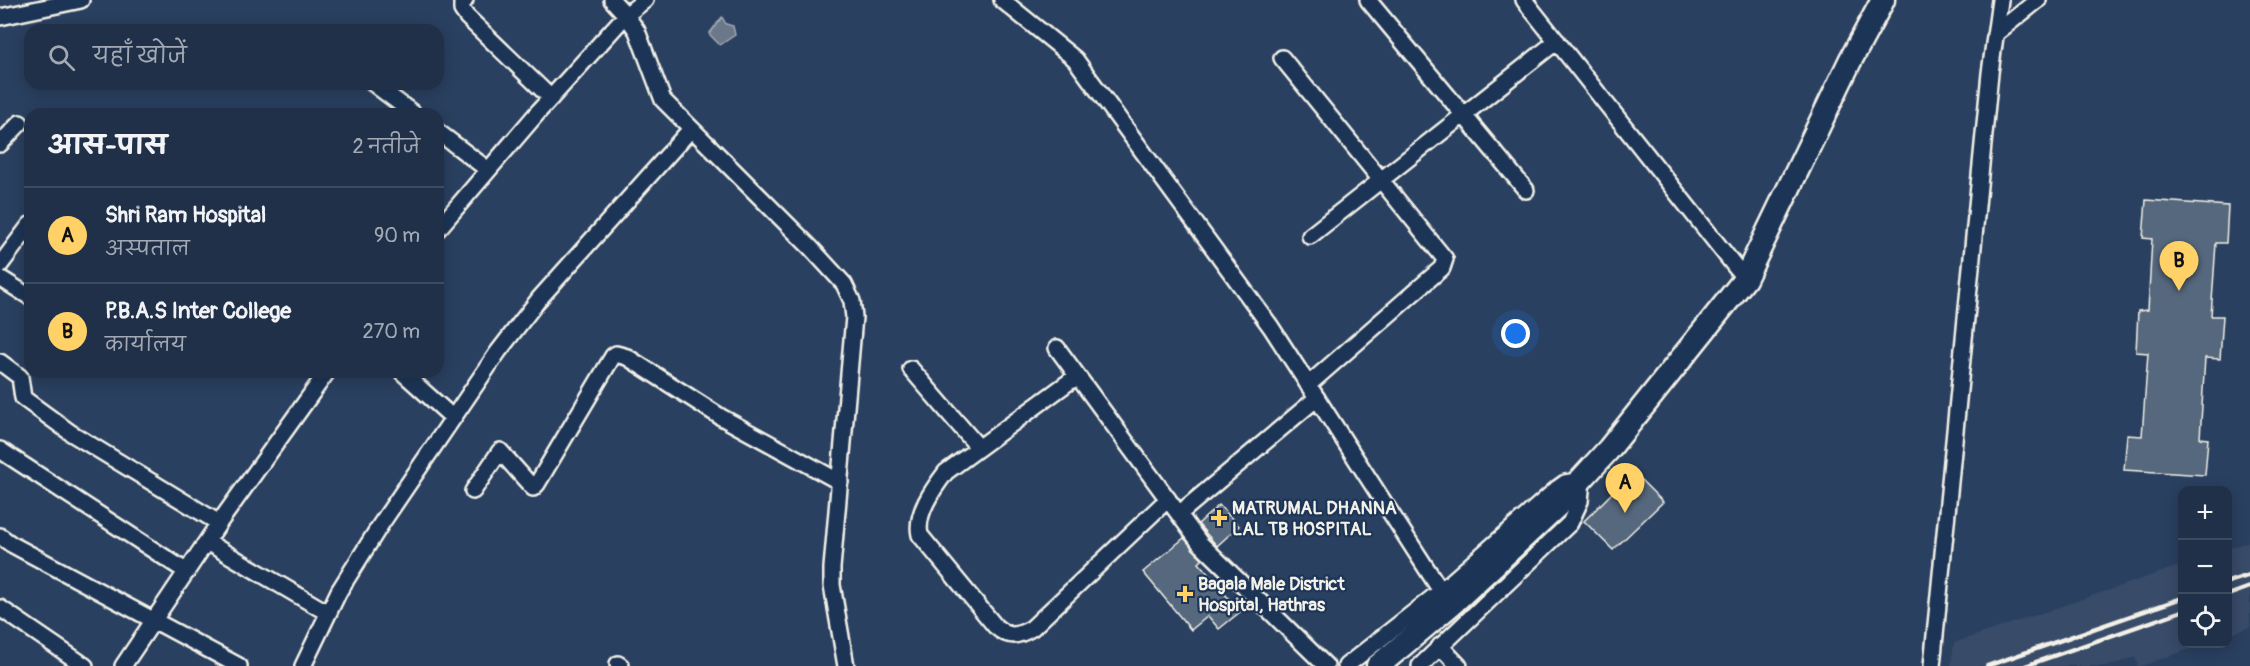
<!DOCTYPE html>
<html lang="hi">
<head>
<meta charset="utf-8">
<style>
	:root { --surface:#203048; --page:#28384f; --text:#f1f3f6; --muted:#a2a9b4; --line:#3d4b60; --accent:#ffd166 }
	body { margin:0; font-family:Pangolin,"Playpen Sans Deva",sans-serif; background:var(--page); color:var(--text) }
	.controls { position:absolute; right:18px; bottom:18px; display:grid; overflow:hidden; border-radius:12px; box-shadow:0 3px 15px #0003 }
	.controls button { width:54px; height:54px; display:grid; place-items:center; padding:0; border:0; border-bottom:2px solid var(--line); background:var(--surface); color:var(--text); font:30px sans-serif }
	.you { position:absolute; left:1516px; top:334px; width:21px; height:21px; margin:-15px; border:4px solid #fff; border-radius:50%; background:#1a73e8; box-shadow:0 0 0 9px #1a73e833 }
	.badge { display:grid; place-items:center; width:39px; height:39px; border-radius:50%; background:var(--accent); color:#111; font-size:20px; font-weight:700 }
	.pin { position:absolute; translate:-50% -50px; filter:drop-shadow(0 2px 3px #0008) }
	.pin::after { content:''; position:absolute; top:32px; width:21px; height:18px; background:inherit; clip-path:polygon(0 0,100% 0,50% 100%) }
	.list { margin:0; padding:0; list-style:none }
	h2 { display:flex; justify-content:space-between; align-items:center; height:78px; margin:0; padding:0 24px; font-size:26px }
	h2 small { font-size:20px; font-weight:400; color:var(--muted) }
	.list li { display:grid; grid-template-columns:39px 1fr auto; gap:18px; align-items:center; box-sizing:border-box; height:96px; padding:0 24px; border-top:2px solid var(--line) }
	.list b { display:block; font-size:22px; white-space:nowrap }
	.list p { margin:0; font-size:20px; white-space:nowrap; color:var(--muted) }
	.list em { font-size:20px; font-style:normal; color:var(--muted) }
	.icon { flex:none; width:33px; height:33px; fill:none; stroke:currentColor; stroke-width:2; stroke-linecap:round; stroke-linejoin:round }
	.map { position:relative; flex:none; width:2250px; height:666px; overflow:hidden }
	.search { position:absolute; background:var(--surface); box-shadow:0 3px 15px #0003; left:24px; top:24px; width:420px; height:66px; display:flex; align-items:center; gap:15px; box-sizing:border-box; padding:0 21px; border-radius:18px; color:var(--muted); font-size:22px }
	.panel { position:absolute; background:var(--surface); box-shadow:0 3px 15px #0003; left:24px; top:108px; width:420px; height:270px; border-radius:18px }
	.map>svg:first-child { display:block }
	.built { fill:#374c69 }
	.water { fill:#6a788a; stroke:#a1a8b0; stroke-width:1.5 }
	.building { fill:#56677d; stroke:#f4f1e8; stroke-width:1.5 }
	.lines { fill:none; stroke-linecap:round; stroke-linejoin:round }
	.street-casing { stroke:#f4f1e8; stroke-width:20 }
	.primary-casing { stroke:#f4f1e8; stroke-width:27 }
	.street { stroke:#1d3557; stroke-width:15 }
	.primary { stroke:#1d3557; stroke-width:22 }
	.rail { stroke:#f4f1e8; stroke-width:4.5 }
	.poi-dot { fill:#ffd166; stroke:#1d3557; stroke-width:2 }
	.labels { text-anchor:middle; stroke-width:4.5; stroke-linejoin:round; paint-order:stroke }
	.poi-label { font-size:18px; font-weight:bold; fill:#f4f1e8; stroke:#1d3557; text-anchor:start }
</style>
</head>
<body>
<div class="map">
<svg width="2250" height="666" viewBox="0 0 2250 666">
	<rect width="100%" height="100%" fill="#2a4060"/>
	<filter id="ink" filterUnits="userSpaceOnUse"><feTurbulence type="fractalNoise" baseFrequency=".0167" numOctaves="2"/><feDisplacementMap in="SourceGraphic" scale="12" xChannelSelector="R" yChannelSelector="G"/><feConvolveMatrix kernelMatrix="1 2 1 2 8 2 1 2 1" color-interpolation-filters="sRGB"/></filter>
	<g filter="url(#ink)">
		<path class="built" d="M 2250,541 L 2250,627 L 2228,635 L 2228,549 Z
			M 2182,565 L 2182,644 L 2204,644 L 2141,666 L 2138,666 L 2135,657 L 2109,666 L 1951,666 L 1954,643 Z"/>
		<path class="water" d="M 722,17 L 726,24 L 733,26 L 735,35 L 720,45 L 709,34 Z"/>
		<path class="building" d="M 2146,200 L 2228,206 L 2226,243 L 2216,243 L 2211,316 L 2223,316 L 2220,359 L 2205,358 L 2200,438 L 2208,439 L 2205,475 L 2124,470 L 2127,435 L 2142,436 L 2148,353 L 2136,352 L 2138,311 L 2148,310 L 2152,239 L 2143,238 Z
			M 1633,472 L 1663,502 L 1613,550 L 1584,521 Z
			M 1219,505 L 1239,526 L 1217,546 L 1198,524 Z
			M 1184,538 L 1203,559 L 1199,563 L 1240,612 L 1219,629 L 1208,616 L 1191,630 L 1143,572 Z"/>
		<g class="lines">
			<g class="street-casing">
				<path id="street" d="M 465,0 L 462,4 L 462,10 L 467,17 L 551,98
					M 612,0 L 626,15 L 637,31 L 663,100 L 811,248 L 844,284 L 852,301 L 854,317 L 832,568 L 832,585 L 846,666
					M 1002,0 L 1075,59 L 1271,327 L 1441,591 L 1558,488 L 1565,483 L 1582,480 L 1580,501 L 1570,523 L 1420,666
					M 1368,0 L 1526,190
					M 1524,0 L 1745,279
					M 0,17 L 81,0
					M 1995,34 L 2038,0
					M 1282,58 L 1445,259 L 1442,268 L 1308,385
					M 374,84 L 414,114
					M 438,132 L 487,169
					M 0,144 L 20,123
					M 438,229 L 539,111 L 626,15 L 645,0
					M 1310,236 L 1557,41
					M 0,265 L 30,225
					M 0,278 L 30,297
					M 1057,348 L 1200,543 L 1326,666
					M 0,362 L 20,377 L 23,398 L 71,433 L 219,523
					M 911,369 L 979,448
					M 402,372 L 452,417
					M 1077,376 L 946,472 C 933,489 915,514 920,535 L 995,626 C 1008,638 1017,637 1032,628 L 1168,499
					M 0,450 L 187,572
					M 473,491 L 500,451 L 533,488 L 537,484 L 613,356 L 616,354 L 627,357 L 721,417 L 840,482
					M 1179,514 L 1317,398
					M 0,536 L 11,544 L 239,666
					M 207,542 L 328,613
					M 0,608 L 85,666
					M 1440,646 L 1459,666
					M 618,664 L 621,666
					M 123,666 L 219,523 L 327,372
					M 303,666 L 339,591 L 381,524 L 498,352 L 539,299 L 691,129
					M 1346,666 L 1441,591
					M 1932,666 L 1990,73 L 2000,0"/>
			</g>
			<g class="primary-casing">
				<path id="primary" d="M 1378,666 L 1455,601 L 1557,506 L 1609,449 L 1745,279 L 1850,61 L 1883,0"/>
			</g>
			<use href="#street" class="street"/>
			<use href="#primary" class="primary"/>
			<path class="rail" d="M 2228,582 L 2250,575
				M 2228,595 L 2250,587
				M 1987,666 L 2182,598
				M 2025,666 L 2182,611"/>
		</g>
	</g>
	<g class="poi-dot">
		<path d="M1216 509h6v6h6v6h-6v6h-6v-6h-6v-6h6z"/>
		<path d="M1182 585h6v6h6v6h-6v6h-6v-6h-6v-6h6z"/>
	</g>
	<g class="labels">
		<g class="poi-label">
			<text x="1232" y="514">MATRUMAL DHANNA<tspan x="1232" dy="21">LAL TB HOSPITAL</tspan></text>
			<text x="1198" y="590">Bagala Male District<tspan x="1198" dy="21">Hospital, Hathras</tspan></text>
		</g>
	</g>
</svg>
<div class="controls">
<button>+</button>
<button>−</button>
<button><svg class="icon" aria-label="locate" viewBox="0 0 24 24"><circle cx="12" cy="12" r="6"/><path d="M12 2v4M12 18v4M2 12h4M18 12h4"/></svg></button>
</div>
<div class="you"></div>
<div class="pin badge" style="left:1625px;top:513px">A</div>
<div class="pin badge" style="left:2179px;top:291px">B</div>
<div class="search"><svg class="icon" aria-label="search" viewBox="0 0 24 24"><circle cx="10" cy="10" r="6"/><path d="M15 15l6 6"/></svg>यहाँ खोजें</div>
<section class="panel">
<h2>आस-पास<small>2 नतीजे</small></h2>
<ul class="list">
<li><span class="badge">A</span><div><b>Shri Ram Hospital</b><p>अस्पताल</p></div><em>90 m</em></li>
<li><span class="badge">B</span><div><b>P.B.A.S Inter College</b><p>कार्यालय</p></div><em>270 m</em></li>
</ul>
</section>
</div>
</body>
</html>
